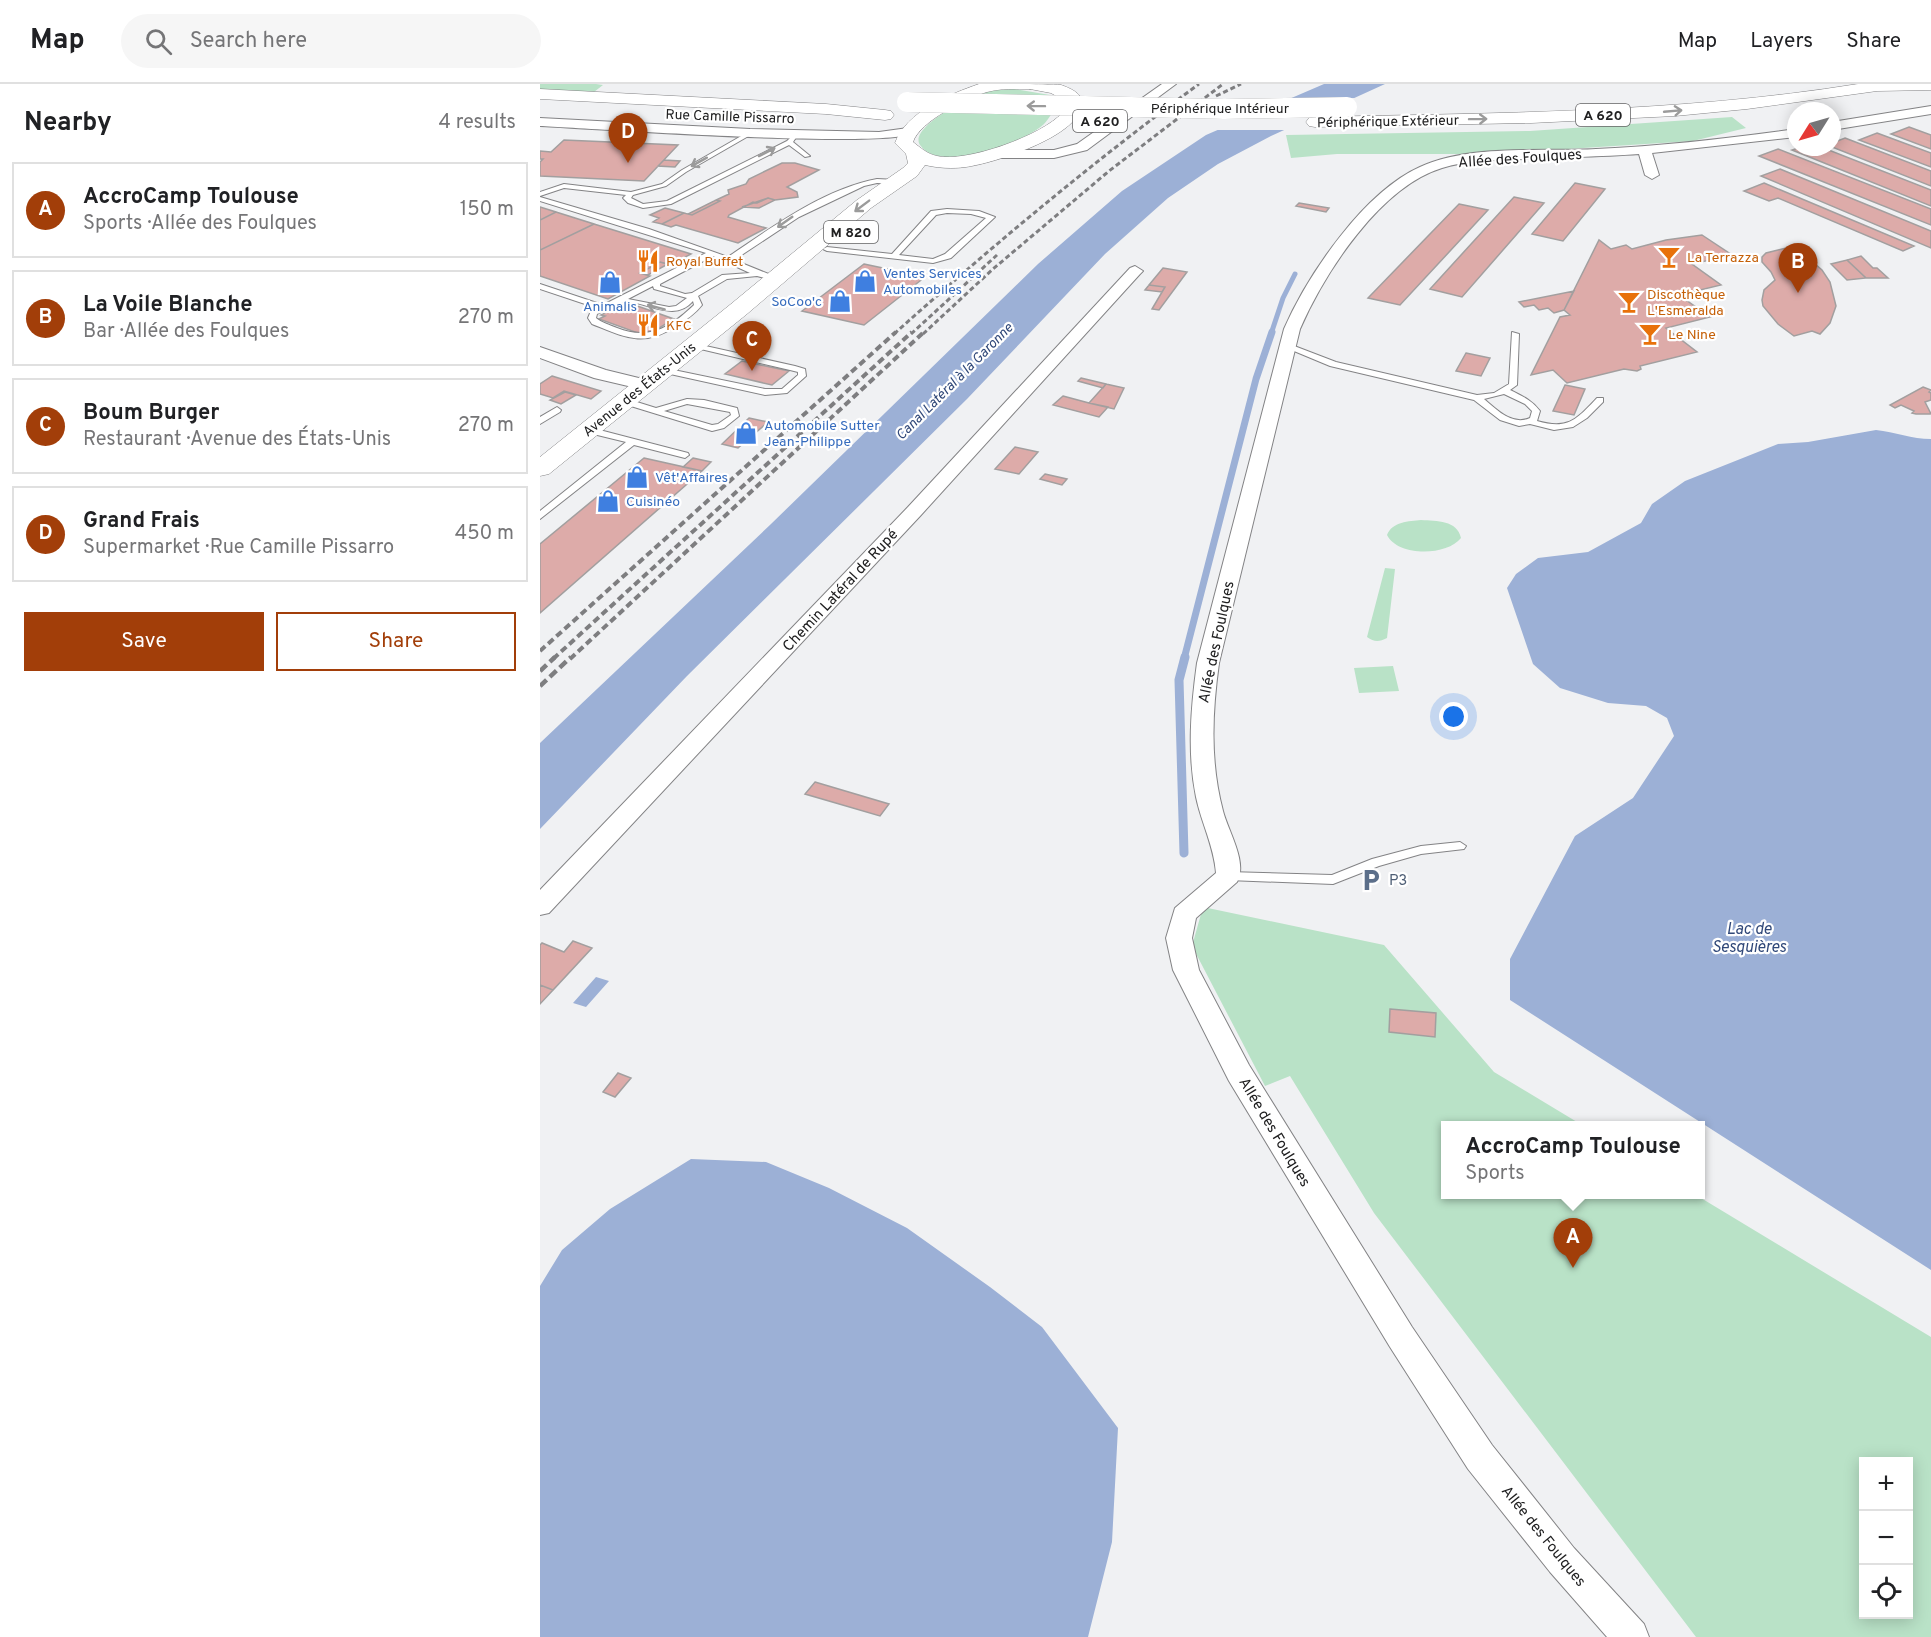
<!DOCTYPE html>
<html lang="en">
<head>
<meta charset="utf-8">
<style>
	:root { --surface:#fff; --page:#f6f6f6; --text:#202124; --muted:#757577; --line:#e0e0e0; --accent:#a23e09 }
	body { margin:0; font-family:Overpass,sans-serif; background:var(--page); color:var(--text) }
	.controls { position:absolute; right:18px; bottom:18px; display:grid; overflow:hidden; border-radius:0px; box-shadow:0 3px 15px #0003 }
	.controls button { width:54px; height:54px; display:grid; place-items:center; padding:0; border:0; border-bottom:2px solid var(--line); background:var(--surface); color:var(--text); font:30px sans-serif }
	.compass { position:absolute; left:1247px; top:18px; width:54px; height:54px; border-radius:50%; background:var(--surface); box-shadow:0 3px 15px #0003; rotate:233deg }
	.you { position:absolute; left:914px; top:633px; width:21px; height:21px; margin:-15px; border:4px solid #fff; border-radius:50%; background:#1a73e8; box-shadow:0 0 0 9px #1a73e833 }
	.badge { display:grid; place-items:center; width:39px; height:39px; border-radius:50%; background:var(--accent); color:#fff; font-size:20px; font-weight:700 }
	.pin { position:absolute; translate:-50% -50px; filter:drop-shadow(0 2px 3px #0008) }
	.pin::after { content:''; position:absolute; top:32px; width:21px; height:18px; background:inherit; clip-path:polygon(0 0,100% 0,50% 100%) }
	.popup { position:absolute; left:901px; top:1037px; width:264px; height:78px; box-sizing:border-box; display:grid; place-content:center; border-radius:0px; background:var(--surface); filter:drop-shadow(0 2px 4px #0005); font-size:20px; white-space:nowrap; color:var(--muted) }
	.popup b { font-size:22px; color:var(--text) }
	.popup::after { content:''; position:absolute; left:50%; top:100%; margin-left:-12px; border:12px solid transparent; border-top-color:var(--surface) }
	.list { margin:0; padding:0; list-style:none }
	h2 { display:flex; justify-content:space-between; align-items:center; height:78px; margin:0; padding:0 24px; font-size:26px }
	h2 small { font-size:20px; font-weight:400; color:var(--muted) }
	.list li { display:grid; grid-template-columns:39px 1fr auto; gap:18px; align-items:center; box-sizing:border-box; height:96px; margin:0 12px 12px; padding:0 12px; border:2px solid var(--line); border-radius:0px }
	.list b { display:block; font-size:22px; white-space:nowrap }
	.list p { margin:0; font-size:20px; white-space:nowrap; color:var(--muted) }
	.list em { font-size:20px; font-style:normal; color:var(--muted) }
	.actions { display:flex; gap:12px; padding:18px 24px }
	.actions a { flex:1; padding:14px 0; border:2px solid var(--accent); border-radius:0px; text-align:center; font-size:21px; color:var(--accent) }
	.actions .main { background:var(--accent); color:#fff }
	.icon { flex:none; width:33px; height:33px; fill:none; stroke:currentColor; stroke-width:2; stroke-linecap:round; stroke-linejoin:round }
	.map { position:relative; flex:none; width:1391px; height:1553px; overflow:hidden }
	header { display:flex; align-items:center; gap:36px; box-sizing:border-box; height:84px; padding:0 30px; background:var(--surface); border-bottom:2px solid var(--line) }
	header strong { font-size:28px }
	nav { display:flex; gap:33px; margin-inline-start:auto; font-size:21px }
	.search { width:420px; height:54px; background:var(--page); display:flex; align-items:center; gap:15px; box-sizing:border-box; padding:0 21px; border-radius:33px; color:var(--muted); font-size:22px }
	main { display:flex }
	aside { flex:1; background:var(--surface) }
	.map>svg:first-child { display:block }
	.green { fill:#b9e2c7; fill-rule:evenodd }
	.water { fill:#9cb0d6 }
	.pier { fill:#f0f1f3 }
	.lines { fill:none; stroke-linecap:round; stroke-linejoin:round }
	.stream-far2 { stroke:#9cb0d6; stroke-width:5 }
	.stream-far1 { stroke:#9cb0d6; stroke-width:7 }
	.stream { stroke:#9cb0d6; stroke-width:9 }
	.building { fill:#ddaba9; stroke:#a29f9f; stroke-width:1.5 }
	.service-casing { stroke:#838385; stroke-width:2 }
	.minor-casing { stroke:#838385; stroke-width:2 }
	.primary-casing { stroke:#838385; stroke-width:1 }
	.motorway-casing { stroke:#838385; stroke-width:1 }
	.service { fill:#fff; fill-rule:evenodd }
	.minor { fill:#fff; fill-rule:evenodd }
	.primary { fill:#fff; fill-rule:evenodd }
	.motorway { fill:#fff; fill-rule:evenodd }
	.rail-far2 { stroke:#7e7e80; stroke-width:3; stroke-dasharray:5 3; stroke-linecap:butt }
	.rail-far1 { stroke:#7e7e80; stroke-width:4; stroke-dasharray:7 4; stroke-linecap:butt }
	.rail { stroke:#7e7e80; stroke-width:4.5; stroke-dasharray:9 4.5; stroke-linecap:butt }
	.motorway-bridge-casing { stroke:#838385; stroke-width:20; stroke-linecap:butt }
	.motorway-bridge { stroke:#fff; stroke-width:20 }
	.oneway { stroke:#9b9b9b }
	.labels { text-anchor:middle; stroke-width:4.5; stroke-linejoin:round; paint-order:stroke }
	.far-street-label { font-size:14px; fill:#202021; stroke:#fff }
	.shield { fill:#fff; stroke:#636364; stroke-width:1.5 }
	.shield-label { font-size:14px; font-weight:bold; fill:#202021 }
	.far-food-label { font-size:14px; fill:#c56008; stroke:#fff; text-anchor:start }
	.far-shop-label { font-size:14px; fill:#366cbe; stroke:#fff; text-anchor:start }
	.far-water-label { font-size:14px; font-style:italic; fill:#304879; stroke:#fff }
	.street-label { font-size:15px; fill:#202021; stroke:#fff }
	.service-label { font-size:15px; fill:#4e5e75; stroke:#fff; text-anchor:start }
	.water-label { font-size:16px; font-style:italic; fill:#304879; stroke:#fff }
</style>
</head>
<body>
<header>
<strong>Map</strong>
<div class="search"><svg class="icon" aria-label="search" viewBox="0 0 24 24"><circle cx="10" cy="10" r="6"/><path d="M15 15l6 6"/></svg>Search here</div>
<nav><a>Map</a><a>Layers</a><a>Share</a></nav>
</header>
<main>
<aside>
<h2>Nearby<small>4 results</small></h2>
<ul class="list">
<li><span class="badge">A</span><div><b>AccroCamp Toulouse</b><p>Sports · Allée des Foulques</p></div><em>150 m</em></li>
<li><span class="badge">B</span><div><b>La Voile Blanche</b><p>Bar · Allée des Foulques</p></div><em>270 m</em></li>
<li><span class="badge">C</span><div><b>Boum Burger</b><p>Restaurant · Avenue des États-Unis</p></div><em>270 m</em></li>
<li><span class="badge">D</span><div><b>Grand Frais</b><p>Supermarket · Rue Camille Pissarro</p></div><em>450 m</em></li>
</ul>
<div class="actions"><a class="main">Save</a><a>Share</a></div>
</aside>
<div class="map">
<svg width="1391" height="1553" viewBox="0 0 1391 1553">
	<rect width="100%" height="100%" fill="#f0f1f3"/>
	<path class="green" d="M 0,0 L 56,0 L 63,1 L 54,8 L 0,7 Z
		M 474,5 L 510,11 L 515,13 L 517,21 C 513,27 509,35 504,40 C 484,59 400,91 380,61 C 368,43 433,11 447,8 C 455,5 465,6 474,5 Z
		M 1192,33 L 1206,44 L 1153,57 L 947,70 L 797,70 L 751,74 L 746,51 L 990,47 Z
		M 881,436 C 897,437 917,436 921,454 C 907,472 858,473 847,451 C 852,438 869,437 881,436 Z
		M 845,484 L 855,485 L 847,554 C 839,558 834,558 827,553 Z
		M 853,582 L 859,607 L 819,609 L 814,584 Z
		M 663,823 L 844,861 L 954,988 L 1042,1041 L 906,1042 L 906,1110 L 1156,1111 L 1391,1253 L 1391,1553 L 1156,1553 L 834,1129 L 750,992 L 725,1002 L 652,862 ZM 1324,1378 L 1368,1378 L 1368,1530 L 1324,1530 Z"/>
	<path class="water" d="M 784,0 L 845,0 L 731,52 L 678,80 L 628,114 L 565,170 L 427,315 L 147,592 L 0,745 L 0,659 L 231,440 L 498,180 L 582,107 L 666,51 Z
		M 1336,346 C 1355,348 1372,355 1391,355 L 1391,1186 L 970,916 L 970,875 L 1035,752 L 1093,714 L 1134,652 L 1127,634 L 1106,622 L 1068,619 L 1020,604 L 993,580 L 967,504 L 976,490 L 998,474 L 1048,468 L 1101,439 L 1112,420 L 1145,397 L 1238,360 L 1268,358 Z
		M 56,893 L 69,897 L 46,923 L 33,919 Z
		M 151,1075 L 226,1078 L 289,1104 L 367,1144 L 450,1203 L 502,1243 L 578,1344 L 572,1458 L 548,1553 L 0,1553 L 0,1202 L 22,1166 L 70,1125 Z"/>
	<path class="pier" d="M 740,14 L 818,14 L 750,46 L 669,46 Z"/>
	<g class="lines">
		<path class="stream-far2" d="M 731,250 L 743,214 L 755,190"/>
		<path class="stream-far1" d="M 644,575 L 716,295 L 732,248"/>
		<path class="stream" d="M 644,769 L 639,596 L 645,573"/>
	</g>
	<path class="building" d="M 1369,43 L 1391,51 L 1391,65 L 1351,50 Z
		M 1337,49 L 1391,69 L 1391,83 L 1319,56 Z
		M 1305,54 L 1391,87 L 1391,102 L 1292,63 L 1292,59 Z
		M 24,56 L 138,61 L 104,97 L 0,92 L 0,78 L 3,75 L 0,75 L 0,67 L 11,68 Z
		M 1261,63 L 1281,63 L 1391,106 L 1391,122 L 1252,66 Z
		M 1238,65 L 1391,125 L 1391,141 L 1219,72 Z
		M 124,76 L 140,77 L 135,83 L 118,82 Z
		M 242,79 L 255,79 L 279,86 L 247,103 L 257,108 L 258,113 L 235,116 L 228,114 L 217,119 L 213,118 L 189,131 L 188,133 L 226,144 L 198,159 L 136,141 L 131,143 L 122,140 L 144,129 L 152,131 L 180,117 L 176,116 L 189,110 L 188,106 L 206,100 L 209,95 Z
		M 1240,85 L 1391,147 L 1391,164 L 1221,92 Z
		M 1035,99 L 1065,105 L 1023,157 L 992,150 Z
		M 1224,99 L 1374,162 L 1363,167 L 1238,114 L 1229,117 L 1204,107 Z
		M 974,113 L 1004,119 L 922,213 L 890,205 Z
		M 228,114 L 235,116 L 219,124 L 202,123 Z
		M 176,116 L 180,117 L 152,131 L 148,130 Z
		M 759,119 L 789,124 L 786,128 L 756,122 Z
		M 919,120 L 948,126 L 860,221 L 828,214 Z
		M 0,123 L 16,128 L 0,136 Z
		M 125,124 L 144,129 L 122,140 L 113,138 L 119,134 L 110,131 Z
		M 16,128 L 54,140 L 0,166 L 0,136 Z
		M 54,140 L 151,170 L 130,181 L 120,178 L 100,189 L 110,192 L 68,215 L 0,192 L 0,166 Z
		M 1162,151 L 1192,171 L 1152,180 L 1181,201 L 1139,211 L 1170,233 L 1126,244 L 1157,268 L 1100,282 L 1101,285 L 1097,287 L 1084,285 L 1027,299 L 1013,286 L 991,291 L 1020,233 L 1030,231 L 1024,226 L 1059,156 L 1071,165 L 1086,161 L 1092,165 L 1126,156 Z
		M 1254,162 L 1282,186 L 1290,198 L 1296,222 L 1290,239 L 1280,250 L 1272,247 L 1254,252 L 1238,240 L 1223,222 L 1222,216 L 1224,206 L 1235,196 L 1231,188 L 1222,178 L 1222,173 L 1226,169 Z
		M 1321,172 L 1333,184 L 1337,184 L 1348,194 L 1326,194 L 1307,176 Z
		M 1307,176 L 1326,194 L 1307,196 L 1291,180 Z
		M 120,178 L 128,180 L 108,191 L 100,189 Z
		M 324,180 L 385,193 L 324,241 L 262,227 Z
		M 623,184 L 647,188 L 619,226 L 612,225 L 625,203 L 609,201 Z
		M 609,201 L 625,203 L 622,208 L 605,206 Z
		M 1034,207 L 1024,226 L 1014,229 L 1008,224 L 999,226 L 994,221 L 984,223 L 979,218 Z
		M 84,219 L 89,219 L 134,235 L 106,252 L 59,235 L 65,232 L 61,231 Z
		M 926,269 L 950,274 L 941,292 L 916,287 Z
		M 202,277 L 249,287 L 232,301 L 185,290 Z
		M 12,292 L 61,307 L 51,315 L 24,307 L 13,314 L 0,310 L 0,300 Z
		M 541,294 L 566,300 L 563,304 L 538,297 Z
		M 566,300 L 584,304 L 574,325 L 549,319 Z
		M 1025,301 L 1045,305 L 1034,331 L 1013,327 Z
		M 1383,303 L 1391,306 L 1389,308 L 1391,309 L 1391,316 L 1385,318 L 1391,330 L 1376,330 L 1372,329 L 1374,327 L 1361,321 L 1355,324 L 1350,321 Z
		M 25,308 L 36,311 L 21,320 L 10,316 Z
		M 523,312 L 549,319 L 568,323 L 559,333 L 513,321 Z
		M 209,334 L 228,338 L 198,364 L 182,360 Z
		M 475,363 L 498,368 L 479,390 L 455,385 Z
		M 104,374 L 162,387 L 0,529 L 0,460 Z
		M 153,374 L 171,378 L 162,387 L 143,383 Z
		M 505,390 L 527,395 L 522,401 L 500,395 Z
		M 275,698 L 349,720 L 340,732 L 265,710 Z
		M 33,857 L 52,864 L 13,906 L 0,901 L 0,861 L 2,859 L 24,868 Z
		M 0,901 L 13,906 L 0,920 Z
		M 850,925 L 896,929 L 895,953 L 849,948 Z
		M 78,989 L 91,994 L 75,1013 L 63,1008 Z"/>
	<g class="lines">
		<g class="service-casing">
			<path id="service" d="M 210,47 L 212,48 L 212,50 L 146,88 L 126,102 L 93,111 L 91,114 L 103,120 L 127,117 L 247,57 L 254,50 L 257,52 L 253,58 L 270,72 L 265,73 L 249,61 L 131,120 L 103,124 L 88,119 L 83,114 L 86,111 L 24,104 L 0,112 L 0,108 L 24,100 L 91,108 L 122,100 L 142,86 Z
				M 337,95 L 357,96 L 360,98 L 357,100 L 337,99 L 324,102 L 259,133 L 194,176 L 236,193 L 236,197 L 217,192 L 187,195 L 158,212 L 162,221 C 155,230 146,236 136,242 C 104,264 85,253 52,240 L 48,234 L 51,227 L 57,224 L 0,205 L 0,200 L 63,221 L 166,169 L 0,117 L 0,113 L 109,145 L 188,173 C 232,143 284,105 337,95 ZM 173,172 L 210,189 L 182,191 L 152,209 L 145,210 L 120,202 L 120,200 ZM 113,202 L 114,205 L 147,214 L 136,222 L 129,223 L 88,215 ZM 153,217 L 154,221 C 131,243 109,257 77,244 C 70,241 62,239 56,234 L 57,230 C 64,227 72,221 79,219 C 104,213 132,241 153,217 Z
				M 407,125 L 439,127 L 455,133 L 411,174 L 393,179 L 287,167 L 283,165 L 287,163 L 352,170 L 391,127 ZM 407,129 L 431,130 L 446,134 L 405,170 L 393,175 L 359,171 L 396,131 Z
				M 972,248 L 979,250 L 977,301 L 970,306 C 982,312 992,316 1000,327 L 997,337 C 1028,346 1036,336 1057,314 L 1063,314 L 1063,318 L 1047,334 L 1033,343 L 1014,346 L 990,340 L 979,342 L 960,336 L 934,316 L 790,282 L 742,262 L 749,260 L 796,278 L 937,311 L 954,309 L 969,300 ZM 964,310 L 985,320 L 992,327 L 990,334 C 972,342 957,326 944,315 Z
				M 152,259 L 255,282 L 265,285 L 266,292 L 247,309 L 225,311 L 121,288 L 120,286 L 124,284 L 225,305 L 242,305 L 258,291 L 258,288 L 250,286 L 152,263 Z
				M 84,314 L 116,324 L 147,315 L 164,316 L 197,324 L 199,332 L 184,344 L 172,347 L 81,319 L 80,317 ZM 147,320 L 190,328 L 191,331 L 178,340 L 172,341 L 124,327 Z
				M 17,323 L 21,326 L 20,328 L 0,340 L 0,333 Z
				M 48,343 L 148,369 L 149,371 L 145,374 L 94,361 L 0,435 L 0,427 L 86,358 L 45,348 L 45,344 Z
				M 920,758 L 926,762 L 924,765 L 881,770 L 839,782 L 793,800 L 688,796 L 682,792 L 688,788 L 792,791 L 832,775 L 881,762 Z"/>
		</g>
		<g class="minor-casing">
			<path id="minor" d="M 622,0 L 636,0 L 547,66 L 514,74 L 457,74 L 450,70 L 457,66 L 514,66 L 537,60 Z
				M 1391,22 L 1391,30 L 1292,46 L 1292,38 Z
				M 0,34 L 210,45 L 339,48 L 368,44 L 375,48 C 356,66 47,44 0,42 Z
				M 1256,45 L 1256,53 L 1112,69 L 1119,91 L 1112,95 L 1105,91 L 1099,70 C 1060,73 1022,73 984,75 C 957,76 928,76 902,84 C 840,103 785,188 760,245 L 679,579 C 672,629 670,678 683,727 C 688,747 708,778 697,798 L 656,834 L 652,854 L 659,886 L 709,981 L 872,1243 L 952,1361 L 1034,1464 L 1104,1540 L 1109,1553 L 1067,1553 L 1010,1488 L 928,1385 L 850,1263 L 689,997 L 633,886 L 626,854 L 635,824 L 676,789 C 674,762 661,738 656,713 C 647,669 651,623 657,579 L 744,245 C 768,190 824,108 880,83 C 930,60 1001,68 1056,65 C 1123,62 1190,54 1256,45 Z
				M 595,182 L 603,187 L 600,190 L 381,431 L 9,829 L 0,831 L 0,806 L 368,423 L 590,184 Z
				M 0,263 L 66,286 L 111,297 L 113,301 L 105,306 L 54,294 L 0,274 Z"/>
		</g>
		<g class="primary-casing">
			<path id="primary" d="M 439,0 C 457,0 505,0 521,1 C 530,4 544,10 542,21 C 538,53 454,79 426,83 C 412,85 398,84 385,81 L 377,92 L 331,124 L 207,230 L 9,390 L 0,392 L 0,373 L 191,220 L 317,116 L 363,84 L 368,79 L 366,70 L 355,59 C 366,28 410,10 439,0 ZM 490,5 L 511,9 L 525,17 L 522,29 C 503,51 426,79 397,72 C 387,70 381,64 373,58 C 380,37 427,14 447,8 C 461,4 476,5 490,5 Z"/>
		</g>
		<g class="motorway-casing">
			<path id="motorway" d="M 1318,0 L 1391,0 L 1391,6 L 1337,7 L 1207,25 L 1135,32 L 991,39 L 775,43 L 769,42 L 766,38 L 769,34 L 775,33 C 956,29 1138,29 1318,0 Z
				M 0,5 L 286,20 L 345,26 L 351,27 L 354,31 L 351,35 L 345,36 L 286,30 L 0,15 Z"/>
		</g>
		<use href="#service" class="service"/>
		<use href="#minor" class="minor"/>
		<use href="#primary" class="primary"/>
		<use href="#motorway" class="motorway"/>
		<path class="rail-far2" d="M 676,12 L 701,0
			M 354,250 C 452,162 553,78 659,0
			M 371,250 L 457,171
			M 383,250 L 453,185 L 569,87 L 683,0"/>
		<path class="rail-far1" d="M 0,567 L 356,248
			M 13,575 L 372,248
			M 30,575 L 384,248"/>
		<path class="rail" d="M 0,587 L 15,573
			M 0,602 L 31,573"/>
		<g class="motorway-bridge-casing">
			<path id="motorway-bridge" d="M 367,18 L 684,25 L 807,23"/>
		</g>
		<use href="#motorway-bridge" class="motorway-bridge"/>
	</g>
	<defs><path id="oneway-shaft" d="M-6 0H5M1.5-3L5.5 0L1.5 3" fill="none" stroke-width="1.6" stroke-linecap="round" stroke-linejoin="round" transform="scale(1.5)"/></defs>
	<g class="oneway">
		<use href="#oneway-shaft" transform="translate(496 22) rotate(-179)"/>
		<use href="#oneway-shaft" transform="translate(1133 27) rotate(-5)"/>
		<use href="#oneway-shaft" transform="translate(938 35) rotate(-1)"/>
		<use href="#oneway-shaft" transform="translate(227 68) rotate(-27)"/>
		<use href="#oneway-shaft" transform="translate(159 78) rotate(151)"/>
		<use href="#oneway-shaft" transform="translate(322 122) rotate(143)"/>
		<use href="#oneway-shaft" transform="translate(245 138) rotate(145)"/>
		<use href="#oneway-shaft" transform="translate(116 223) rotate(-165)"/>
	</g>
	<defs>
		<g id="bar-bare" transform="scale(1.8)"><path d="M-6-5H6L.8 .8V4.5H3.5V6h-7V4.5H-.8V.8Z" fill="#e8710a" stroke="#fff" stroke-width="2.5" paint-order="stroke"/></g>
		<g id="restaurant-bare" transform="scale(1.8)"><path d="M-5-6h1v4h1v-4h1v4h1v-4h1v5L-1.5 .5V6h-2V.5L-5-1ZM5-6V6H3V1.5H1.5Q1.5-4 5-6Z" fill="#e8710a" stroke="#fff" stroke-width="2.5" paint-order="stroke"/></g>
		<g id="shop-bare" transform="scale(1.8)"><path d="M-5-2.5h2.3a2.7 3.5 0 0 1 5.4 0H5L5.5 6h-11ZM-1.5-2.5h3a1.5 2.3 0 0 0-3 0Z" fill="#3f7fe0" stroke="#fff" stroke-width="2.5" paint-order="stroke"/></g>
		<g id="parking-bare" transform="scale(1.8)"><path d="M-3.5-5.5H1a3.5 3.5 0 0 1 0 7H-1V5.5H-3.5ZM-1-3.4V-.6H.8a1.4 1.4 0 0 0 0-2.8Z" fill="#5c6f8a" stroke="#fff" stroke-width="2.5" paint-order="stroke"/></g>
	</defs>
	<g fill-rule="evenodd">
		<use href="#bar-bare" x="1129" y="173"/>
		<use href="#restaurant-bare" x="108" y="177"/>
		<use href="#shop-bare" x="325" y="197"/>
		<use href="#shop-bare" x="70" y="198"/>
		<use href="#shop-bare" x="300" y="217"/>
		<use href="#bar-bare" x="1089" y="218"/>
		<use href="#restaurant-bare" x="108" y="241"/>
		<use href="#bar-bare" x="1110" y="250"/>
		<use href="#shop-bare" x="206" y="349"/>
		<use href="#shop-bare" x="97" y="393"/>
		<use href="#shop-bare" x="68" y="417"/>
		<use href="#parking-bare" x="831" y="796"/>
	</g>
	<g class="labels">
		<g class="far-street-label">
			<text x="680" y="29">Périphérique Intérieur</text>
			<text transform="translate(190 32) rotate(2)" y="5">Rue Camille Pissarro</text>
			<text transform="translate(848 37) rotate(-1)" y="5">Périphérique Extérieur</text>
			<text transform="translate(99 305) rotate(-39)" y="5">Avenue des États-Unis</text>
		</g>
		<g class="shield">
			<rect x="1036" y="20" width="54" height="22" rx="4.5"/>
			<rect x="533" y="26" width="54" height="22" rx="4.5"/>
			<rect x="284" y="137" width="54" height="22" rx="4.5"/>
		</g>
		<g class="shield-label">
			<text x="1063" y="36">A 620</text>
			<text x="560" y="42">A 620</text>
			<text x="311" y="153">M 820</text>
		</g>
		<g class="far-food-label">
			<text x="1147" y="178">La Terrazza</text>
			<text x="126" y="182">Royal Buffet</text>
			<text x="1107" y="215">Discothèque<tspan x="1107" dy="16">L'Esmeralda</tspan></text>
			<text x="126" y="246">KFC</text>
			<text x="1128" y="255">Le Nine</text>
		</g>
		<g class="far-shop-label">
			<text x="343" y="194">Ventes Services<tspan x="343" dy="16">Automobiles</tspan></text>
			<text x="282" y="222" text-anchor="end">SoCoo'c</text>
			<text x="70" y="227" text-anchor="middle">Animalis</text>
			<text x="224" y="346">Automobile Sutter<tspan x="224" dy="16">Jean-Philippe</tspan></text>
			<text x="115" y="398">Vêt'Affaires</text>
			<text x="86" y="422">Cuisinéo</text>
		</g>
		<g class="far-water-label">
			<text transform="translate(414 297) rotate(-45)" y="5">Canal Latéral à la Garonne</text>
		</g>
		<g class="street-label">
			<text transform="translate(980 74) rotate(-4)" y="5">Allée des Foulques</text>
			<text transform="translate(300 506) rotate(-47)" y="5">Chemin Latéral de Rupé</text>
			<text transform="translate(676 558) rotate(-78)" y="5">Allée des Foulques</text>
			<text transform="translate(735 1048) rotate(59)" y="5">Allée des Foulques</text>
			<text transform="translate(1004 1452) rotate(51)" y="5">Allée des Foulques</text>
		</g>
		<g class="service-label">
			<text x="849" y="801">P3</text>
		</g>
		<g class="water-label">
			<text x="1209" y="850">Lac de<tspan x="1209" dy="18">Sesquières</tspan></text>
		</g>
	</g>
</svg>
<div class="controls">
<button>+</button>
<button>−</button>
<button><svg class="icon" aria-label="locate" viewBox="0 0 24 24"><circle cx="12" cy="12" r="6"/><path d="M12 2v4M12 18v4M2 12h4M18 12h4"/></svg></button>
</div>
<svg class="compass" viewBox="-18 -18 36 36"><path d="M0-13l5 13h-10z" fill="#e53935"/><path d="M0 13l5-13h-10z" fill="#757577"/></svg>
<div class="you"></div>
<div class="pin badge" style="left:1033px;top:1184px">A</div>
<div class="popup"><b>AccroCamp Toulouse</b>Sports</div>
<div class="pin badge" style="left:1258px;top:209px">B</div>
<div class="pin badge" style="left:212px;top:287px">C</div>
<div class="pin badge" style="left:88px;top:79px">D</div>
</div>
</main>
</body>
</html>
